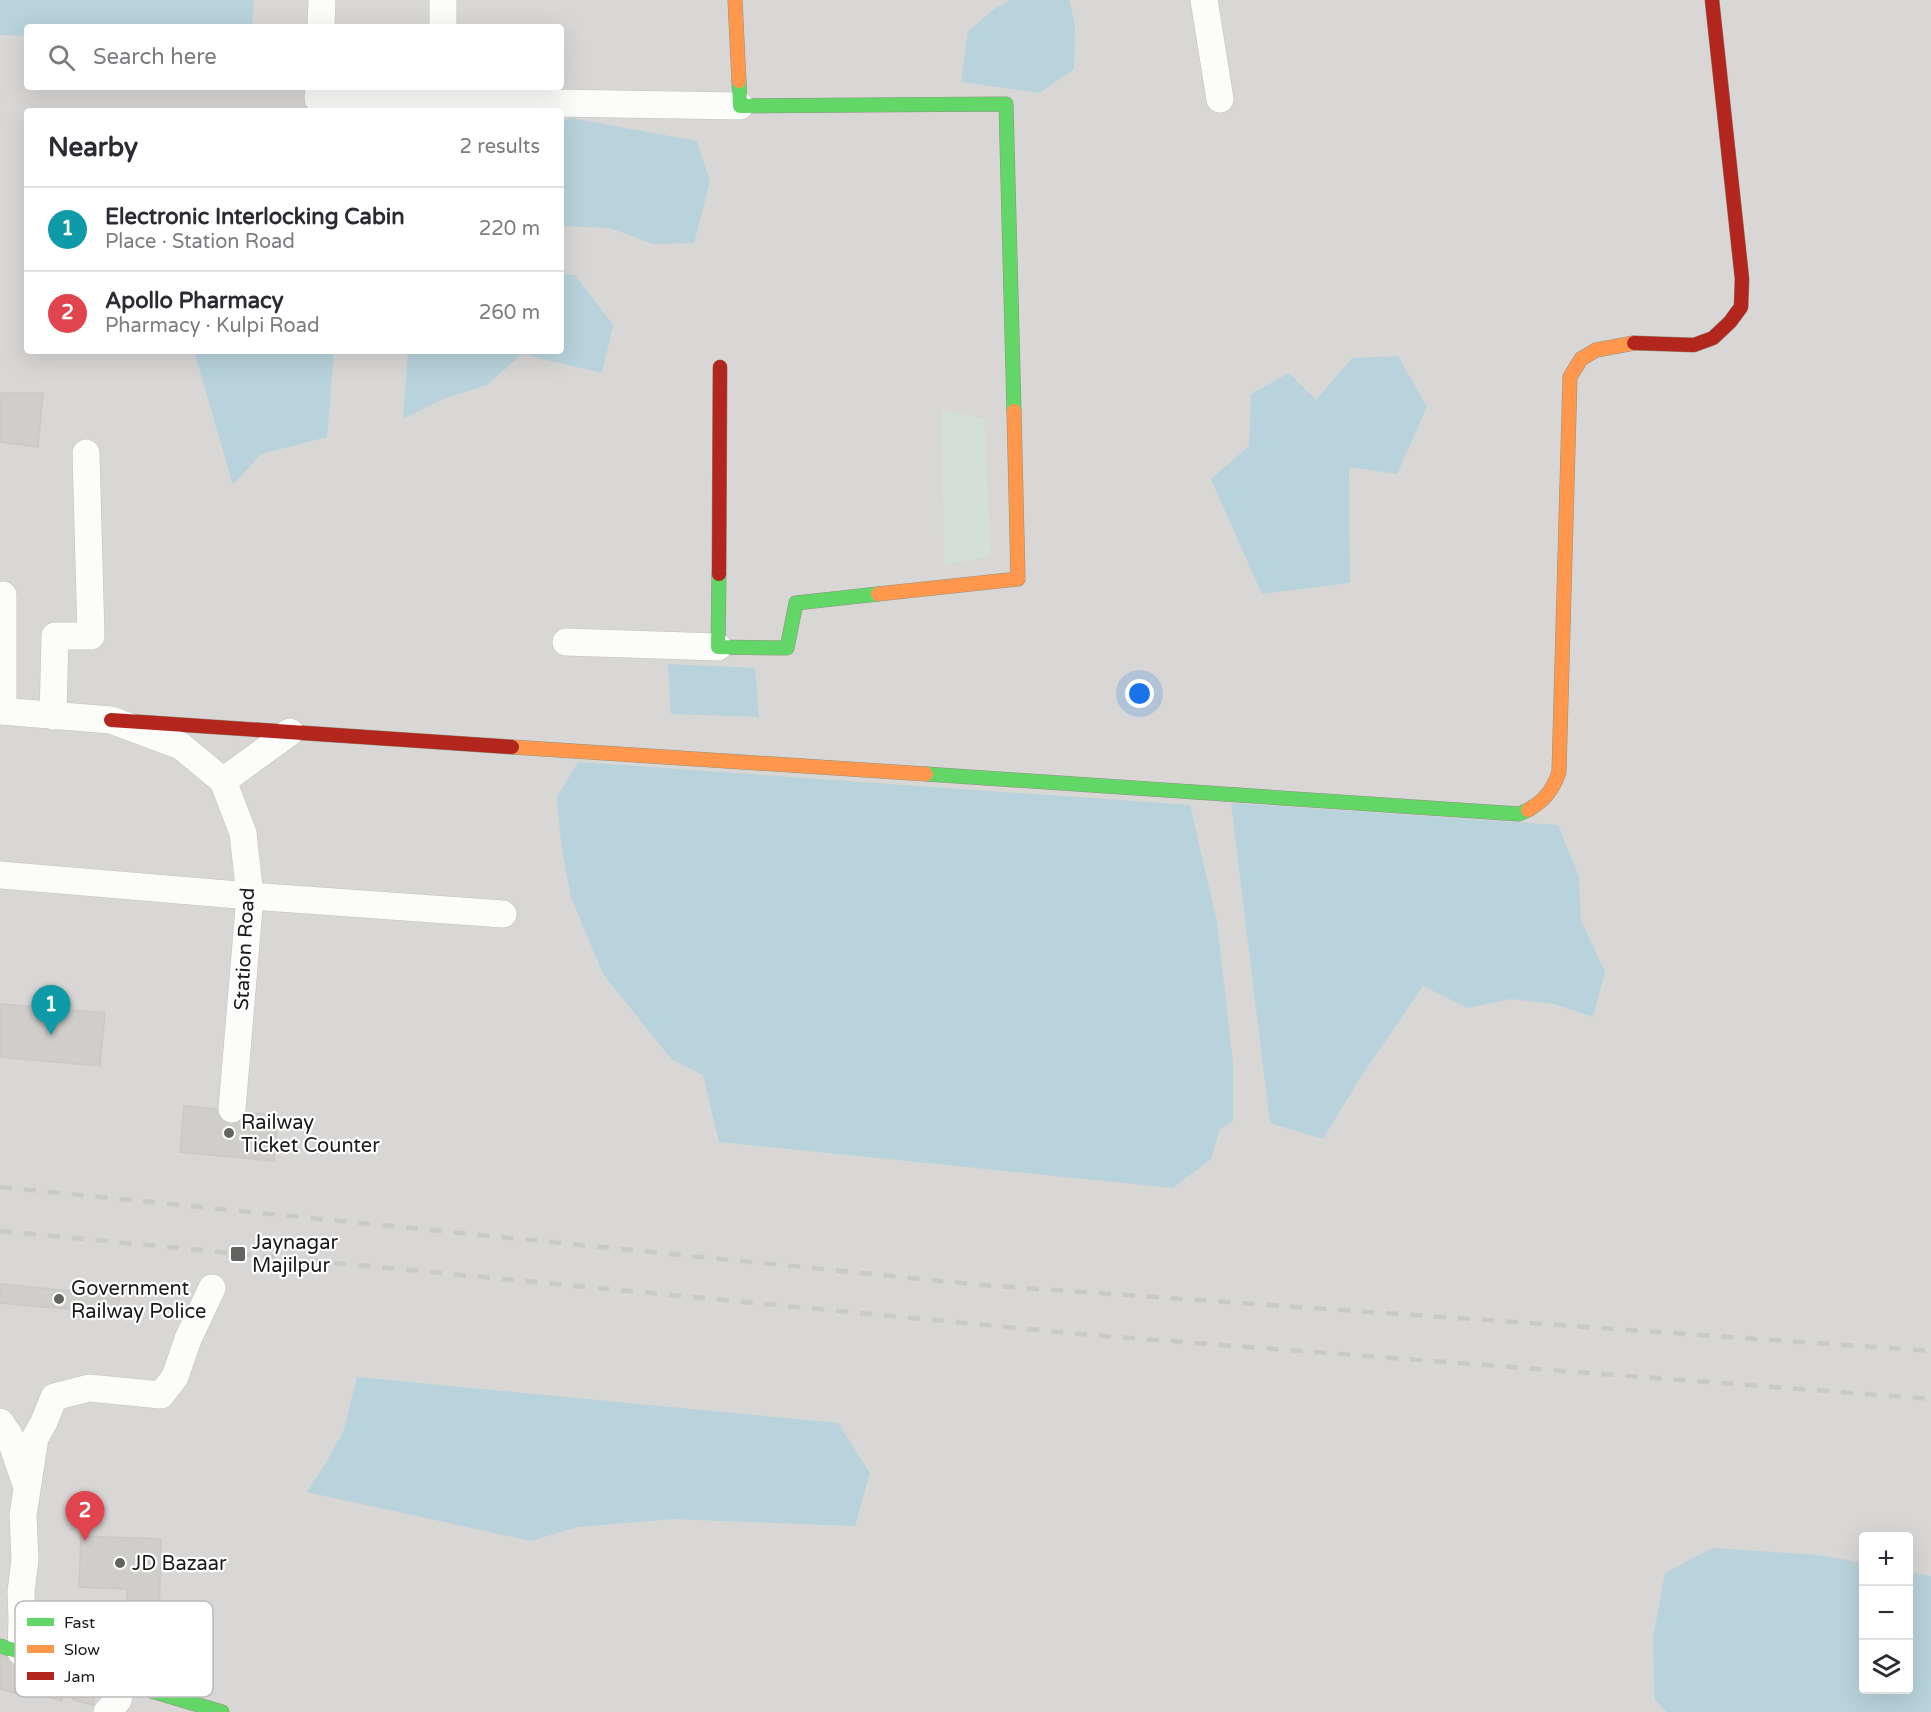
<!DOCTYPE html>
<html lang="en">
<head>
<meta charset="utf-8">
<style>
	:root { --surface:#fff; --page:#f2f2f3; --text:#2b2b33; --muted:#7c7c81; --line:#e1e1e2; --accent:#d93025 }
	body { margin:0; font-family:"Varela Round",sans-serif; background:var(--page); color:var(--text) }
	.controls { position:absolute; right:18px; bottom:18px; display:grid; overflow:hidden; border-radius:6px; box-shadow:0 6px 24px #0002 }
	.controls button { width:54px; height:54px; display:grid; place-items:center; padding:0; border:0; border-bottom:2px solid var(--line); background:var(--surface); color:var(--text); font:30px sans-serif }
	.you { position:absolute; left:1140px; top:694px; width:21px; height:21px; margin:-15px; border:4px solid #fff; border-radius:50%; background:#1a73e8; box-shadow:0 0 0 9px #1a73e833 }
	.badge { display:grid; place-items:center; width:39px; height:39px; border-radius:50%; background:var(--accent); color:#fff; font-size:20px; font-weight:700 }
	.pin { position:absolute; translate:-50% -50px; filter:drop-shadow(0 2px 3px #0008) }
	.pin::after { content:''; position:absolute; top:32px; width:21px; height:18px; background:inherit; clip-path:polygon(0 0,100% 0,50% 100%) }
	.list { margin:0; padding:0; list-style:none }
	h2 { display:flex; justify-content:space-between; align-items:center; height:78px; margin:0; padding:0 24px; font-size:26px }
	h2 small { font-size:20px; font-weight:400; color:var(--muted) }
	.list li { display:grid; grid-template-columns:39px 1fr auto; gap:18px; align-items:center; box-sizing:border-box; height:84px; padding:0 24px; border-top:2px solid var(--line) }
	.list b { display:block; font-size:22px; white-space:nowrap }
	.list p { margin:0; font-size:20px; white-space:nowrap; color:var(--muted) }
	.list em { font-size:20px; font-style:normal; color:var(--muted) }
	.icon { flex:none; width:33px; height:33px; fill:none; stroke:currentColor; stroke-width:2; stroke-linecap:round; stroke-linejoin:round }
	.map { position:relative; flex:none; width:1931px; height:1712px; overflow:hidden }
	.search { position:absolute; background:var(--surface); box-shadow:0 6px 24px #0002; left:24px; top:24px; width:540px; height:66px; display:flex; align-items:center; gap:15px; box-sizing:border-box; padding:0 21px; border-radius:6px; color:var(--muted); font-size:22px }
	.panel { position:absolute; background:var(--surface); box-shadow:0 6px 24px #0002; left:24px; top:108px; width:540px; height:246px; border-radius:6px }
	.map>svg:first-child { display:block }
	.residential { fill:#d8d7d5; fill-rule:evenodd }
	.wetland { fill:#d2e0d8 }
	.water { fill:#b8d3db }
	.building { fill:#d0cecb; stroke:#ccc9c5; stroke-width:1.5 }
	.lines { fill:none; stroke-linecap:round; stroke-linejoin:round }
	.street-casing { stroke:#c2c2c0; stroke-width:28 }
	.fast-casing { stroke:#8f917e; stroke-width:15 }
	.slow-casing { stroke:#8f917e; stroke-width:15 }
	.jam-casing { stroke:#8f917e; stroke-width:15 }
	.street { stroke:#fcfcfb; stroke-width:27 }
	.fast { stroke:#63d668; stroke-width:14 }
	.slow { stroke:#ff974d; stroke-width:14 }
	.jam { stroke:#b3261e; stroke-width:14 }
	.rail { stroke:#c9c9c8; stroke-width:4.5; stroke-dasharray:12 12; stroke-linecap:butt }
	.poi-dot { fill:#636361; stroke:#fff; stroke-width:2 }
	.labels { text-anchor:middle; stroke-width:4.5; stroke-linejoin:round; paint-order:stroke }
	.street-label { font-size:20px; fill:#1b1b1b; stroke:#fff }
	.poi-label { font-size:20px; fill:#1b1b1b; stroke:#fff; text-anchor:start }
	.key { fill:#fff; stroke:#bbb; stroke-width:1.5 }
	.key-label { font-size:16px; fill:#1b1b1b }
</style>
</head>
<body>
<div class="map">
<svg width="1931" height="1712" viewBox="0 0 1931 1712">
	<rect width="100%" height="100%" fill="#e9e8e4"/>
	<path class="residential" d="M 0,0 L 1931,0 L 1931,1712 L 0,1712 ZM 27,27 L 561,27 L 561,87 L 27,87 ZM 27,111 L 561,111 L 561,351 L 27,351 ZM 1864,1536 L 1908,1536 L 1908,1690 L 1864,1690 Z"/>
	<path class="wetland" d="M 942,410 L 984,419 L 991,556 L 944,565 Z"/>
	<path class="water" d="M 0,0 L 254,0 L 252,27 L 27,27 L 27,36 L 0,35 Z
		M 1010,0 L 1069,0 L 1075,24 L 1074,69 L 1039,93 L 961,82 L 968,32 L 994,9 Z
		M 571,118 L 697,141 L 710,181 L 694,243 L 653,244 L 610,228 L 561,226 L 561,121 Z
		M 561,274 L 575,275 L 613,325 L 602,373 L 522,354 L 487,385 L 443,399 L 403,419 L 408,351 L 561,351 Z
		M 194,351 L 334,351 L 327,437 L 261,454 L 233,485 Z
		M 1398,356 L 1427,407 L 1397,474 L 1349,467 L 1350,583 L 1262,594 L 1211,479 L 1249,446 L 1251,394 L 1289,373 L 1316,400 L 1352,358 Z
		M 668,664 L 755,668 L 759,717 L 671,714 Z
		M 578,762 L 1190,805 L 1217,922 L 1233,1063 L 1233,1121 L 1220,1129 L 1211,1159 L 1173,1188 L 719,1142 L 703,1075 L 672,1060 L 603,974 L 571,897 L 561,844 L 557,797 Z
		M 1231,803 L 1558,825 L 1579,877 L 1581,920 L 1605,972 L 1593,1017 L 1554,1004 L 1511,999 L 1467,1008 L 1423,986 L 1360,1078 L 1323,1139 L 1270,1123 Z
		M 357,1377 L 838,1423 L 870,1473 L 855,1526 L 673,1519 L 577,1527 L 531,1541 L 307,1492 L 327,1461 L 344,1430 Z
		M 1712,1548 L 1818,1555 L 1863,1563 L 1864,1690 L 1908,1690 L 1909,1572 L 1931,1576 L 1931,1712 L 1667,1712 L 1655,1700 L 1653,1638 L 1665,1573 Z"/>
	<path class="building" d="M 0,393 L 43,393 L 38,447 L 0,442 Z
		M 0,1004 L 105,1013 L 100,1066 L 0,1057 Z
		M 184,1106 L 278,1115 L 274,1161 L 180,1152 Z
		M 0,1284 L 119,1296 L 118,1314 L 0,1303 Z
		M 81,1536 L 161,1539 L 159,1622 L 126,1621 L 127,1589 L 79,1587 Z
		M 0,1655 L 33,1664 L 26,1696 L 0,1689 Z
		M 42,1665 L 66,1672 L 62,1701 L 36,1694 Z
		M 76,1674 L 97,1680 L 93,1705 L 73,1700 Z"/>
	<g class="lines">
		<g class="street-casing">
			<path id="street" d="M 1204,0 L 1220,99
				M 321,27 L 322,0
				M 443,27 L 443,0
				M 319,87 L 318,99 L 740,106
				M 3,595 L 3,711
				M 566,642 L 718,647
				M 0,711 L 111,720 L 181,746 L 223,781 L 243,833 L 250,896 L 232,1109
				M 53,716 L 55,636 L 91,636 L 86,453
				M 223,781 L 290,732
				M 0,875 L 250,896 L 503,914
				M 0,1422 L 9,1435 L 26,1484
				M 21,1652 L 22,1618 L 21,1592 L 25,1559 L 23,1515 L 35,1438 L 44,1422 L 54,1397 L 89,1388 L 161,1395 L 175,1377 L 188,1339 L 212,1288
				M 107,1712 L 118,1700 L 123,1681"/>
		</g>
		<g class="fast-casing">
			<path id="fast" d="M 739,81 L 740,106 L 1006,104 L 1014,411
				M 719,574 L 718,647 L 787,648 L 796,603 L 878,594
				M 926,774 L 1519,814 L 1528,810
				M 0,1646 L 222,1712"/>
		</g>
		<g class="slow-casing">
			<path id="slow" d="M 735,0 L 739,81
				M 878,594 L 1018,579 L 1014,411
				M 512,747 L 926,774
				M 1528,810 C 1544,801 1553,790 1559,772 L 1570,377 L 1581,359 L 1596,350 L 1634,343"/>
		</g>
		<g class="jam-casing">
			<path id="jam" d="M 1634,343 L 1694,345 L 1713,338 L 1730,322 L 1741,307 L 1742,279 L 1712,0
				M 719,574 L 720,367
				M 111,720 L 512,747"/>
		</g>
		<use href="#street" class="street"/>
		<use href="#fast" class="fast"/>
		<use href="#slow" class="slow"/>
		<use href="#jam" class="jam"/>
		<path class="rail" d="M 0,1187 L 982,1285 L 1931,1351
			M 0,1231 L 1091,1335 L 1931,1399"/>
	</g>
	<g class="poi-dot">
		<circle cx="229" cy="1133" r="6"/>
		<rect x="230" y="1246" width="16" height="16" rx="3"/>
		<circle cx="59" cy="1299" r="6"/>
		<circle cx="120" cy="1563" r="6"/>
	</g>
	<g class="labels">
		<g class="street-label">
			<text transform="translate(244 949) rotate(-87)" y="7">Station Road</text>
		</g>
		<g class="poi-label">
			<text x="241" y="1129">Railway<tspan x="241" dy="23">Ticket Counter</tspan></text>
			<text x="252" y="1249">Jaynagar<tspan x="252" dy="23">Majilpur</tspan></text>
			<text x="71" y="1295">Government<tspan x="71" dy="23">Railway Police</tspan></text>
			<text x="132" y="1570">JD Bazaar</text>
		</g>
	</g>
	<rect x="15" y="1601" width="198" height="96" rx="9" class="key"/>
	<rect x="27" y="1618" width="27" height="8" fill="#63d668"/>
	<rect x="27" y="1645" width="27" height="8" fill="#ff974d"/>
	<rect x="27" y="1672" width="27" height="8" fill="#b3261e"/>
	<g class="key-label">
		<text x="64" y="1628">Fast</text>
		<text x="64" y="1655">Slow</text>
		<text x="64" y="1682">Jam</text>
	</g>
</svg>
<div class="controls">
<button>+</button>
<button>−</button>
<button><svg class="icon" aria-label="layers" viewBox="0 0 24 24"><path d="M12 4l9 5-9 5-9-5zM3 14l9 5 9-5"/></svg></button>
</div>
<div class="you"></div>
<div class="pin badge" style="left:51px;top:1035px;background:#0f9aa8">1</div>
<div class="pin badge" style="left:85px;top:1541px;background:#e0444e">2</div>
<div class="search"><svg class="icon" aria-label="search" viewBox="0 0 24 24"><circle cx="10" cy="10" r="6"/><path d="M15 15l6 6"/></svg>Search here</div>
<section class="panel">
<h2>Nearby<small>2 results</small></h2>
<ul class="list">
<li><span class="badge" style="background:#0f9aa8">1</span><div><b>Electronic Interlocking Cabin</b><p>Place · Station Road</p></div><em>220 m</em></li>
<li><span class="badge" style="background:#e0444e">2</span><div><b>Apollo Pharmacy</b><p>Pharmacy · Kulpi Road</p></div><em>260 m</em></li>
</ul>
</section>
</div>
</body>
</html>
